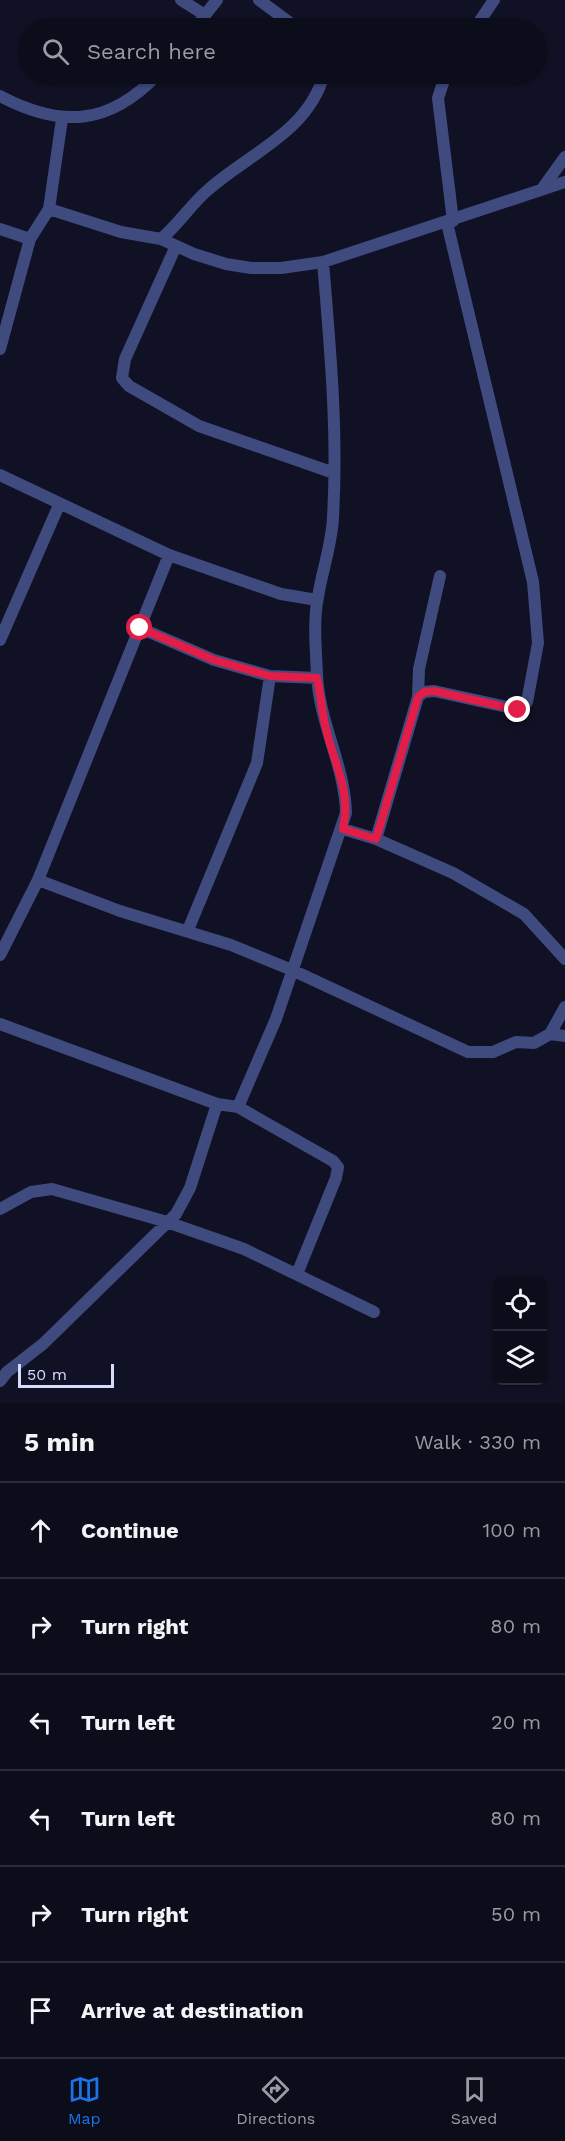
<!DOCTYPE html>
<html lang="en">
<head>
<meta charset="utf-8">
<style>
	:root { --surface:#0c0d1b; --page:#1a1b28; --text:#f1f3f6; --muted:#9a9ca3; --line:#2c2d3a; --accent:#1a73e8 }
	body { margin:0; font-family:"Work Sans",sans-serif; background:var(--page); color:var(--text) }
	.controls { position:absolute; right:18px; bottom:18px; display:grid; overflow:hidden; border-radius:9px; box-shadow:0 2px 4px #0004 }
	.controls button { width:54px; height:54px; display:grid; place-items:center; padding:0; border:0; border-bottom:2px solid var(--line); background:var(--surface); color:var(--text); font:30px sans-serif }
	.scale { position:absolute; left:18px; bottom:15px; width:96px; box-sizing:border-box; padding-left:6px; border:3px solid #d6dafc; border-top:0; font-size:16px; line-height:21px; white-space:nowrap; color:#d6dafc; -webkit-text-stroke:4px #101124; paint-order:stroke }
	.stop { position:absolute; width:18px; height:18px; margin:-14px; border:4px solid #e11d48; border-radius:50%; background:#fff }
	.stop.end { background:#e11d48; border-color:#fff; box-shadow:0 2px 6px #0008 }
	.list { margin:0; padding:0; list-style:none }
	h2 { display:flex; justify-content:space-between; align-items:center; height:78px; margin:0; padding:0 24px; font-size:26px }
	h2 small { font-size:20px; font-weight:400; color:var(--muted) }
	.list li { display:grid; grid-template-columns:39px 1fr auto; gap:18px; align-items:center; box-sizing:border-box; height:96px; padding:0 24px; border-top:2px solid var(--line) }
	.list b { display:block; font-size:22px; white-space:nowrap }
	.list em { font-size:20px; font-style:normal; color:var(--muted) }
	.icon { flex:none; width:33px; height:33px; fill:none; stroke:currentColor; stroke-width:2; stroke-linecap:round; stroke-linejoin:round }
	.map { position:relative; flex:none; width:565px; height:1403px; overflow:hidden }
	.search { position:absolute; background:var(--surface); box-shadow:0 2px 4px #0004; left:18px; right:18px; top:18px; height:66px; display:flex; align-items:center; gap:15px; box-sizing:border-box; padding:0 21px; border-radius:33px; color:var(--muted); font-size:22px }
	.sheet { height:654px; background:var(--surface) }
	nav { display:flex; justify-content:space-around; align-items:center; box-sizing:border-box; height:84px; border-top:2px solid var(--line); background:var(--surface); font-size:16px; color:var(--muted) }
	nav a { display:grid; justify-items:center; gap:3px }
	nav .on { color:var(--accent) }
	.map>svg:first-child { display:block }
	.lines { fill:none; stroke-linecap:round; stroke-linejoin:round }
	.minor { stroke:#3f4b7f; stroke-width:12 }
	.route { stroke:#e11d48; stroke-width:8 }
</style>
</head>
<body>
<div class="map">
<svg width="565" height="1403" viewBox="0 0 565 1403">
	<rect width="100%" height="100%" fill="#101124"/>
	<g class="lines">
		<path class="minor" d="M 181,0 L 205,15 L 217,0
			M 259,0 L 297,28
			M 195,28 L 205,15
			M 475,28 L 494,0
			M 446,74 L 438,98 L 453,221
			M 0,96 C 61,128 109,126 158,74
			M 542,189 L 565,157
			M 49,209 L 121,232 L 161,239 L 194,254 L 226,264 L 251,268 L 281,268 L 323,262 L 565,182
			M 0,229 L 30,239
			M 161,239 C 179,224 191,204 209,189 C 250,153 309,131 324,74
			M 176,246 L 125,359 L 122,378 L 129,386 L 199,426 L 334,473
			M 0,349 L 30,239 L 49,209 L 62,119
			M 0,475 L 169,555 L 281,594 L 317,600
			M 140,628 L 214,660 L 270,676 L 317,678
			M 0,640 L 59,505
			M 418,697 L 419,669 L 440,576
			M 343,829 L 376,839 L 453,873 L 524,914 L 565,959
			M 376,839 L 418,697 L 424,692 L 434,691 L 521,710 L 527,702 L 538,643 L 533,582 L 447,223
			M 38,880 L 120,911 L 231,945 L 292,970 L 468,1052 L 493,1052 L 516,1042 L 534,1043 L 550,1034 L 565,1007
			M 188,930 L 257,763 L 270,676
			M 0,955 L 38,880 L 169,555
			M 0,1024 L 217,1104 L 238,1107 L 333,1161 L 338,1167 L 336,1178 L 297,1274
			M 550,1034 L 565,1036
			M 238,1107 L 276,1019 L 346,813 C 345,766 319,722 317,675 C 316,650 313,621 318,597 C 322,571 332,544 333,517 C 338,431 330,347 323,262
			M 0,1209 L 31,1192 L 52,1189 L 167,1222 L 244,1249 L 374,1312
			M 0,1381 L 7,1372 L 43,1344 L 176,1214 L 190,1188 L 217,1104"/>
	</g>
	<g class="lines">
		<path class="route" d="M 140,628 L 214,660 L 270,676 L 317,678 C 321,696 322,715 327,733 C 336,768 351,792 343,829 L 376,839 L 418,697 L 424,692 L 434,691 L 518,710"/>
	</g>
</svg>
<div class="controls">
<button><svg class="icon" aria-label="locate" viewBox="0 0 24 24"><circle cx="12" cy="12" r="6"/><path d="M12 2v4M12 18v4M2 12h4M18 12h4"/></svg></button>
<button><svg class="icon" aria-label="layers" viewBox="0 0 24 24"><path d="M12 4l9 5-9 5-9-5zM3 14l9 5 9-5"/></svg></button>
</div>
<div class="scale">50 m</div>
<div class="stop" style="left:140px;top:628px"></div>
<div class="stop end" style="left:518px;top:710px"></div>
<div class="search"><svg class="icon" aria-label="search" viewBox="0 0 24 24"><circle cx="10" cy="10" r="6"/><path d="M15 15l6 6"/></svg>Search here</div>
</div>
<section class="sheet">
<h2>5 min<small>Walk · 330 m</small></h2>
<ul class="list">
<li><svg class="icon" aria-label="ahead" viewBox="0 0 24 24"><path d="M12 20V5M6 11l6-6 6 6"/></svg><div><b>Continue</b></div><em>100 m</em></li>
<li><svg class="icon" aria-label="right" viewBox="0 0 24 24"><path d="M7 20v-9h11M14 6l5 5-5 5"/></svg><div><b>Turn right</b></div><em>80 m</em></li>
<li><svg class="icon" aria-label="left" viewBox="0 0 24 24"><path d="M17 20v-9H6M10 6l-5 5 5 5"/></svg><div><b>Turn left</b></div><em>20 m</em></li>
<li><svg class="icon" aria-label="left" viewBox="0 0 24 24"><path d="M17 20v-9H6M10 6l-5 5 5 5"/></svg><div><b>Turn left</b></div><em>80 m</em></li>
<li><svg class="icon" aria-label="right" viewBox="0 0 24 24"><path d="M7 20v-9h11M14 6l5 5-5 5"/></svg><div><b>Turn right</b></div><em>50 m</em></li>
<li><svg class="icon" aria-label="arrive" viewBox="0 0 24 24"><path d="M6 21V4h12l-3 4 3 4H6"/></svg><div><b>Arrive at destination</b></div></li>
</ul>
</section>
<nav>
<a class="on"><svg class="icon" aria-label="map" viewBox="0 0 24 24"><path d="M3 6l6-2 6 2 6-2v14l-6 2-6-2-6 2zM9 4v14M15 6v14"/></svg>Map</a>
<a><svg class="icon" aria-label="directions" viewBox="0 0 24 24"><path d="M12 3l9 9-9 9-9-9zM9 14v-3h6M13 9l2 2-2 2"/></svg>Directions</a>
<a><svg class="icon" aria-label="saved" viewBox="0 0 24 24"><path d="M7 4h10v16l-5-4-5 4z"/></svg>Saved</a>
</nav>
</body>
</html>
